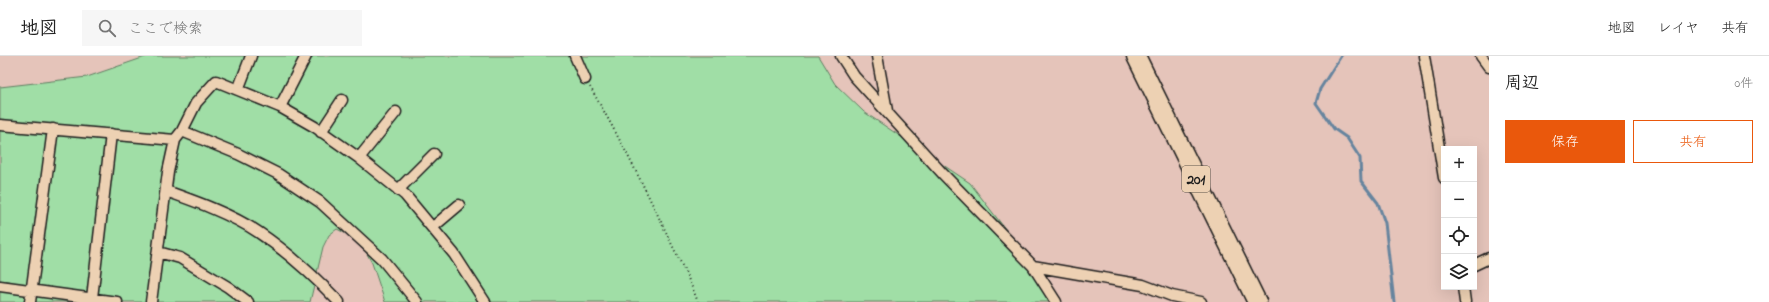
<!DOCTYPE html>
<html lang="ja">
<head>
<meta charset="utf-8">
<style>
	:root { --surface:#fff; --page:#f6f6f6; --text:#222; --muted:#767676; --line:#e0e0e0; --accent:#ea580c }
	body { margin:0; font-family:"Indie Flower","Klee One",sans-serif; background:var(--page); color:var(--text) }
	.controls { position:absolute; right:12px; bottom:12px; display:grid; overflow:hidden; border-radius:0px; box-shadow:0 4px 16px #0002 }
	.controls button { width:36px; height:36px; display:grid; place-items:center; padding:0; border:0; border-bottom:1px solid var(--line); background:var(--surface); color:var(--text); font:20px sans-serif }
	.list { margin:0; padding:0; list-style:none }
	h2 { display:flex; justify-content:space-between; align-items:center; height:52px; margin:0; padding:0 16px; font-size:17px }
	h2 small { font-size:13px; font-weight:400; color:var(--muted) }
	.actions { display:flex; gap:8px; padding:12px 16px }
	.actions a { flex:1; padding:9px 0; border:1px solid var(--accent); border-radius:0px; text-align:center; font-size:14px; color:var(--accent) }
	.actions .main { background:var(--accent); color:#fff }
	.icon { flex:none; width:22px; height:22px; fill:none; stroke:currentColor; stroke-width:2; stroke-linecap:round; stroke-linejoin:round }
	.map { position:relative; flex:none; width:1489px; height:246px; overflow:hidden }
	header { display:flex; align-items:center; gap:24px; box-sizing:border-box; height:56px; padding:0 20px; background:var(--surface); border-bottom:1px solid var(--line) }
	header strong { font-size:19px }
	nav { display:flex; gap:22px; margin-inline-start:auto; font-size:14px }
	.search { width:280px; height:36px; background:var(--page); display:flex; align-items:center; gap:10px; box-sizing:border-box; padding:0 14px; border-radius:0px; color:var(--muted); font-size:15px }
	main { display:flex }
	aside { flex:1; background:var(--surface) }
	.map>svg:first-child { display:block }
	.green { fill:#a0dea6; stroke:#5e7d61 }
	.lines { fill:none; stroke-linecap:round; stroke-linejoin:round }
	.stream { stroke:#66849e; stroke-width:3 }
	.street-casing { stroke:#1c1c1c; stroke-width:13 }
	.highway-casing { stroke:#1c1c1c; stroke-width:21 }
	.path { stroke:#1c1c1c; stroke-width:2; stroke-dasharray:1 3; stroke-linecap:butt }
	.street { stroke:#edd1b3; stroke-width:10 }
	.highway { stroke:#edd1b3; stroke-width:18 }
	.labels { text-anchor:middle; stroke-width:3.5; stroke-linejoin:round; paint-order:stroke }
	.shield { fill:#edd1b3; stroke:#5b5249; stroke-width:1 }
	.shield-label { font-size:15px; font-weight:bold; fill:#1c1c1c }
</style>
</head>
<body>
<header>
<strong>地図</strong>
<div class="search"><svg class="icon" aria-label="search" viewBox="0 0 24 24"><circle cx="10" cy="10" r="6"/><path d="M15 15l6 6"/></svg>ここで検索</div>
<nav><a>地図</a><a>レイヤ</a><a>共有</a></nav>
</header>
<main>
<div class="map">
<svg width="1489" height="246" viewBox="0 0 1489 246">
	<rect width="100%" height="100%" fill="#e5c4ba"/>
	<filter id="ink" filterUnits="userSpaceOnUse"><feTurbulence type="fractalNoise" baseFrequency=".025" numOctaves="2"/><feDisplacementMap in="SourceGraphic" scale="8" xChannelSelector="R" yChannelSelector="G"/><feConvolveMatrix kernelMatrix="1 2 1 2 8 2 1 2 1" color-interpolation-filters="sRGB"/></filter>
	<g filter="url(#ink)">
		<path class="green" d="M 148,0 L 818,0 L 835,28 L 864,56 L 970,127 L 1036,213 L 1053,246 L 385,246 L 372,207 L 360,185 L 337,173 L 329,179 L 323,191 L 310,246 L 0,246 L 0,31 L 87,21 Z"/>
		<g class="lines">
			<path class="stream" d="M 1341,0 L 1320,33 L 1316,47 L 1334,73 L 1347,82 L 1360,102 L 1361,125 L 1378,147 L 1385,167 L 1394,246"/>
			<g class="street-casing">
				<path id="street" d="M 575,0 L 585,23
					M 841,0 L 854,20 L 943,118 L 1033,210 L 1056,246
					M 877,0 L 887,55
					M 1424,0 L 1444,122
					M 1481,0 L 1489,11
					M 238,34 L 251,0
					M 280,51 L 306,0
					M 0,69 L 175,84
					M 182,75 L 238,98 L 278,118 L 320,146 L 382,203 L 417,246
					M 321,76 L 342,44
					M 359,102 L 396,56
					M 398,134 L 434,98
					M 166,135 C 197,146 231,158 258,176 C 288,196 314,220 339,246
					M 433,171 L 459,149
					M 158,196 L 180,202 L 228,231 L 248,246
					M 1474,209 L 1489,202
					M 1033,210 L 1143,229 L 1172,240 L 1201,246
					M 0,230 L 117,246
					M 1463,231 L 1465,246
					M 92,242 L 111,78
					M 30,246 L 53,73
					M 151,246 L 168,116 L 175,84 L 182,75 L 196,47 L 216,25 L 280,51 L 315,71 L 359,102 L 405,139 L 454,198 L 485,246"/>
			</g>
			<g class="highway-casing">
				<path id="highway" d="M 1136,0 L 1257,246"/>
			</g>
			<path class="path" d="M 590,31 C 621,84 648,138 674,193 C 683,211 691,228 698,246"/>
			<use href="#street" class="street"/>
			<use href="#highway" class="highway"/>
		</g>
	</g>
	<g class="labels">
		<rect class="shield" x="1182" y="110" width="28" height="26" rx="3"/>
		<g class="shield-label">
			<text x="1196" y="128">201</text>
		</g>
	</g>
</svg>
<div class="controls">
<button>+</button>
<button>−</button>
<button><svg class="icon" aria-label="locate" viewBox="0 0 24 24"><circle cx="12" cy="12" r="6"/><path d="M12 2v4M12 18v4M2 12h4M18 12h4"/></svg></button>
<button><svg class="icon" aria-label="layers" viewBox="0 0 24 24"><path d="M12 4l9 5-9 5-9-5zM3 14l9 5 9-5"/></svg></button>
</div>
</div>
<aside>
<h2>周辺<small>0件</small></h2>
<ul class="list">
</ul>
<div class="actions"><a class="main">保存</a><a>共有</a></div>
</aside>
</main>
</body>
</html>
